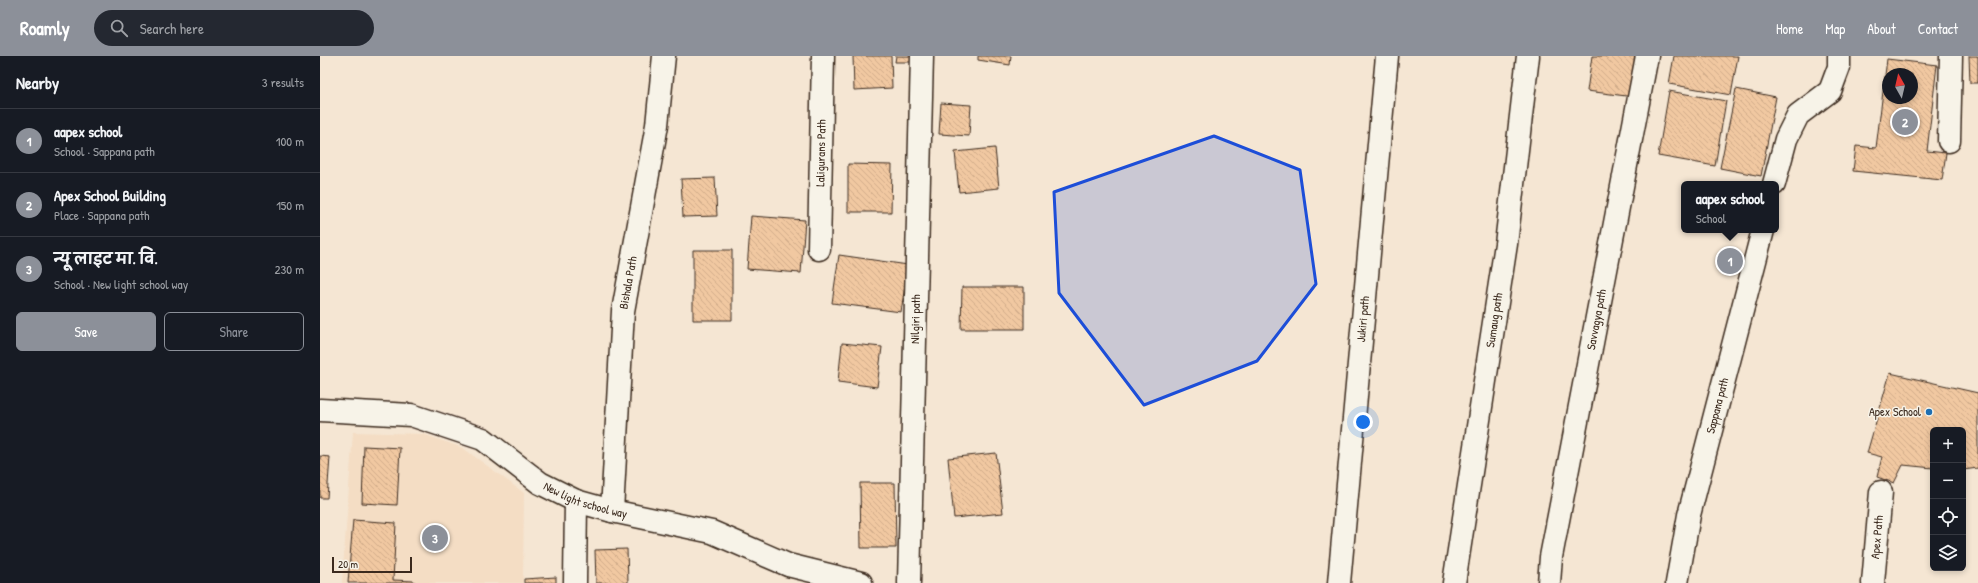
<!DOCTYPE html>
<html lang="en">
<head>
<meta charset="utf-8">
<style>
	:root { --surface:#171b24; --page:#242831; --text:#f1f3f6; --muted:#9ea1a6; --line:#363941; --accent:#8c9099 }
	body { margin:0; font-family:"Patrick Hand","Playpen Sans Deva",sans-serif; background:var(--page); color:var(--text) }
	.controls { position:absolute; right:12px; bottom:12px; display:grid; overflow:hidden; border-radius:6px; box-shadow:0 2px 6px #0003 }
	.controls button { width:36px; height:36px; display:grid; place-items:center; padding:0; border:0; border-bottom:1px solid var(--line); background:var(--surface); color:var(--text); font:20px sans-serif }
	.compass { position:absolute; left:1562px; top:12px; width:36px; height:36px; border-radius:50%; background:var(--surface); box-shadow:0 2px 6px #0003; rotate:352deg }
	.scale { position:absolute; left:12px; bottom:10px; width:80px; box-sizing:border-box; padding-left:4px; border:2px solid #3b2a1e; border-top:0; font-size:11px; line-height:14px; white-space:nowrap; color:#3b2a1e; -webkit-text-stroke:3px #f7f3e8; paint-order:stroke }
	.you { position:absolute; left:1043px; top:366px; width:14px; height:14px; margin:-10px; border:3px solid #fff; border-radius:50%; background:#1a73e8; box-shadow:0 0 0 6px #1a73e833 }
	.badge { display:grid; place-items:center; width:26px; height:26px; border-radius:50%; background:var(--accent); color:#fff; font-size:13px; font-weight:700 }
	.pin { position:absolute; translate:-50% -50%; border:2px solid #fff; box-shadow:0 1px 4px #0006 }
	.popup { position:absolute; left:1361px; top:125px; width:98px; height:52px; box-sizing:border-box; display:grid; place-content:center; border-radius:6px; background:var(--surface); filter:drop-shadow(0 1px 3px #0005); font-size:13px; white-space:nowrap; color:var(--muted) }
	.popup b { font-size:15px; color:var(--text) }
	.popup::after { content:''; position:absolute; left:50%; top:100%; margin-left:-8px; border:8px solid transparent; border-top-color:var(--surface) }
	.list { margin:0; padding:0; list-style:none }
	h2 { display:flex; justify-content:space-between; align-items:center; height:52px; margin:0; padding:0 16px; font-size:17px }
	h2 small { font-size:13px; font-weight:400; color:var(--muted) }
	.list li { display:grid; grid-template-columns:26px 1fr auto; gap:12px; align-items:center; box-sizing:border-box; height:64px; padding:0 16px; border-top:1px solid var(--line) }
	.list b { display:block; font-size:15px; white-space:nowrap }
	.list p { margin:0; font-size:13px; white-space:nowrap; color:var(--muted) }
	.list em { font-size:13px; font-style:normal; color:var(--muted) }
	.actions { display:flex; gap:8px; padding:12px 16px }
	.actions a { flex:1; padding:9px 0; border:1px solid var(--accent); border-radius:6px; text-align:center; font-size:14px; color:var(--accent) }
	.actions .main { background:var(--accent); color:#fff }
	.icon { flex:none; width:22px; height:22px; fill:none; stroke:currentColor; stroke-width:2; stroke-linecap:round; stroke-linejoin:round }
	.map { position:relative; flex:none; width:1658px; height:527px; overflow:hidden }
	header { display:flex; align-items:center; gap:24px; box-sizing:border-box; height:56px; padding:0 20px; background:var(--accent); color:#fff }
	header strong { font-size:19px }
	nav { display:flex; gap:22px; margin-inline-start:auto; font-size:14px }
	.search { width:280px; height:36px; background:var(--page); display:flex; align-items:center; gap:10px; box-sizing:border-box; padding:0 14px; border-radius:22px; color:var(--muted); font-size:15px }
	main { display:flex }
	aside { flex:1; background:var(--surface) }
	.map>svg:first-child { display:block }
	.built { fill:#f4ddc4 }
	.building { fill:url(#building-back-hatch); stroke:#3b2a1e; fill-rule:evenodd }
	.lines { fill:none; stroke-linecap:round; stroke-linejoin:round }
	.minor-casing { stroke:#3b2a1e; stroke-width:25 }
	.minor { stroke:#f7f3e8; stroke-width:22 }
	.marked { fill:#1d4ed8; fill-opacity:0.2; stroke:#1d4ed8; stroke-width:3; stroke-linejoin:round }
	.poi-dot { fill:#1f6fb2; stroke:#f7f3e8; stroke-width:1.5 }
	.labels { text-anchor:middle; stroke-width:3; stroke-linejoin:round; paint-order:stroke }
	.street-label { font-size:12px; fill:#3b2a1e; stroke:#f7f3e8 }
	.poi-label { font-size:12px; fill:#3b2a1e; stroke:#f7f3e8; text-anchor:end }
</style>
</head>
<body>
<header>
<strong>Roamly</strong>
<div class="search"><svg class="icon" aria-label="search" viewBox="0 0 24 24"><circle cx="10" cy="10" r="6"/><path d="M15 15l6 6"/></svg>Search here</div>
<nav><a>Home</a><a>Map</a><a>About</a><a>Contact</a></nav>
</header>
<main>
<aside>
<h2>Nearby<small>3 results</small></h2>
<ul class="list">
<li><span class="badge">1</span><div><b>aapex school</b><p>School · Sappana path</p></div><em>100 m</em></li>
<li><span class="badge">2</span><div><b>Apex School Building</b><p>Place · Sappana path</p></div><em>150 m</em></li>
<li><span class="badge">3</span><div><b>न्यू लाइट मा. वि.</b><p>School · New light school way</p></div><em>230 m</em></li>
</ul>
<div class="actions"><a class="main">Save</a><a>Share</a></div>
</aside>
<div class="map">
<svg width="1658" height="527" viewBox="0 0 1658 527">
	<defs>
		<pattern id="building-back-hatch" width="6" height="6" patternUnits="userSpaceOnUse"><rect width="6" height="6" fill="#f1c8a1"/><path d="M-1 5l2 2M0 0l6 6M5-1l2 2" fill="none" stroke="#d0ac8a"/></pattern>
	</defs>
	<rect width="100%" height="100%" fill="#f5e6d3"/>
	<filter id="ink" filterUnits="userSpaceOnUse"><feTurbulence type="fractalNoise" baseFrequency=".025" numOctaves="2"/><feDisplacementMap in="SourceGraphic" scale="8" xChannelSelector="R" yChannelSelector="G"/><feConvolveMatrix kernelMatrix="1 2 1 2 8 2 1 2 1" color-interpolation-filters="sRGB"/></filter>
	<g filter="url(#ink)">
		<path class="built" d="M 33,376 L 103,378 L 143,392 L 204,437 L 203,527 L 22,527 Z"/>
		<path class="building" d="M 533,0 L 571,0 L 572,32 L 534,34 Z
			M 576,0 L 594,0 L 594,6 L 575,6 Z
			M 658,0 L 691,0 L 690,9 L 658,4 Z
			M 1272,0 L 1320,0 L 1314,41 L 1267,35 Z
			M 1354,0 L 1418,0 L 1411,39 L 1349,28 Z
			M 1649,0 L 1658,0 L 1658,27 L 1650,27 Z
			M 1567,3 L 1617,9 L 1607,95 L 1626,97 L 1622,124 L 1533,115 L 1536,90 L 1556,92 ZM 1568,18 L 1592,18 L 1592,42 L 1568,42 Z
			M 1416,33 L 1456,41 L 1441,120 L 1400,112 Z
			M 1349,35 L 1406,45 L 1395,110 L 1338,100 Z
			M 621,47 L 651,49 L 649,80 L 619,78 Z
			M 675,92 L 679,132 L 639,136 L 635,96 Z
			M 528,108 L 572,109 L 571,156 L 528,156 Z
			M 395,122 L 397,160 L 363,161 L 361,123 Z
			M 431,160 L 485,164 L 481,217 L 427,213 Z
			M 373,194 L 412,194 L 412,264 L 373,264 Z
			M 519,199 L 588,209 L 581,256 L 512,247 Z
			M 642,231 L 704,231 L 704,273 L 641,273 Z
			M 522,287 L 562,291 L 557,331 L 518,326 Z
			M 1570,317 L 1658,337 L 1658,412 L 1643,414 L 1643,374 L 1613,374 L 1613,412 L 1583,409 L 1574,427 L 1557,421 L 1562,401 L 1547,397 Z
			M 44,390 L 80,392 L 77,449 L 42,447 Z
			M 676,397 L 683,457 L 634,462 L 628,402 Z
			M 0,400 L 10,401 L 7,442 L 0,442 Z
			M 540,427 L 575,427 L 576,492 L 541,492 Z
			M 33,464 L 76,467 L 73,524 L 94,525 L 94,527 L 28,527 Z
			M 307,493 L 308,527 L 276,527 L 275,494 Z
			M 236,521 L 236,527 L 204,527 L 204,523 Z"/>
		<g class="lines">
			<g class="minor-casing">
				<g id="minor">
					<path d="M 1629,85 L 1631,0"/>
					<path d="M 1454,128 L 1466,83 L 1478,59 L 1510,35 L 1519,11 L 1519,0"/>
					<path id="s1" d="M 499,193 L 503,0"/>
					<path id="s2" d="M 0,354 L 91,359 L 163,383 L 220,427 L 256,445 L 292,455 L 392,476 L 468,509 L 541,527"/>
					<path id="s3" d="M 292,455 L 303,255 L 337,69 L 344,0"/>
					<path d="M 255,527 L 256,445"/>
					<path id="s4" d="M 589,527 L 602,0"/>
					<path id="s5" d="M 1019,527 L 1067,0"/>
					<path id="s6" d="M 1134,527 L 1186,188 L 1208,0"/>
					<path id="s7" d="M 1229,527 L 1231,501 L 1327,0"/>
					<path id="s8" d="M 1357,527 L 1369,459 L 1443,174"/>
					<path id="s9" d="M 1553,527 L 1561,436"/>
				</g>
			</g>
			<use href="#minor" class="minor"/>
		</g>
	</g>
	<path class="marked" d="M 894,80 L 980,114 L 996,228 L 937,305 L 824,349 L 739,237 L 734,136 Z"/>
	<circle class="poi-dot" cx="1609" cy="356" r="4"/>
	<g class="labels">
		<g class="street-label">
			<text dy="4" stroke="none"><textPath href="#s1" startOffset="96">Laligurans Path</textPath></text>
			<text dy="4" stroke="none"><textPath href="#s3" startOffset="229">Bishala Path</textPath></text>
			<text dy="4" stroke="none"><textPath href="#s4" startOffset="264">Nilgiri path</textPath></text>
			<text dy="4" stroke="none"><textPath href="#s5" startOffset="265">Jukiri path</textPath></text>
			<text dy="4" stroke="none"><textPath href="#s6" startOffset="266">Sumaug path</textPath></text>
			<text dy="4" stroke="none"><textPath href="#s7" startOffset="268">Savvagya path</textPath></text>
			<text dy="4" stroke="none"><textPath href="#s8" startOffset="182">Sappana path</textPath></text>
			<text dy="4" stroke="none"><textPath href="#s2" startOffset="288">New light school way</textPath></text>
			<text dy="4" stroke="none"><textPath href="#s9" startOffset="46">Apex Path</textPath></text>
		</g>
		<g class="poi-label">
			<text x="1601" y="360">Apex School</text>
		</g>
	</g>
</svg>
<div class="controls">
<button>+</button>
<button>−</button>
<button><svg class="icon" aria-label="locate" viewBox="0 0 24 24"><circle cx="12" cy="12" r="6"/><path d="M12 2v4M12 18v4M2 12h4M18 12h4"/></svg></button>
<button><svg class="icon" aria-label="layers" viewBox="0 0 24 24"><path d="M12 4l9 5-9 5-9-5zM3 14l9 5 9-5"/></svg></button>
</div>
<svg class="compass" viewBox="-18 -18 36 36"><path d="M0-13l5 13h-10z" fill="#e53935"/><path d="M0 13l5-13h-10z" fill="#9ea1a6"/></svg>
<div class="scale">20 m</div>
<div class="you"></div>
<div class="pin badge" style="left:1410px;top:205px">1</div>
<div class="popup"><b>aapex school</b>School</div>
<div class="pin badge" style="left:1585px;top:66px">2</div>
<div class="pin badge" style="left:115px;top:482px">3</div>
</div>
</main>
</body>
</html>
